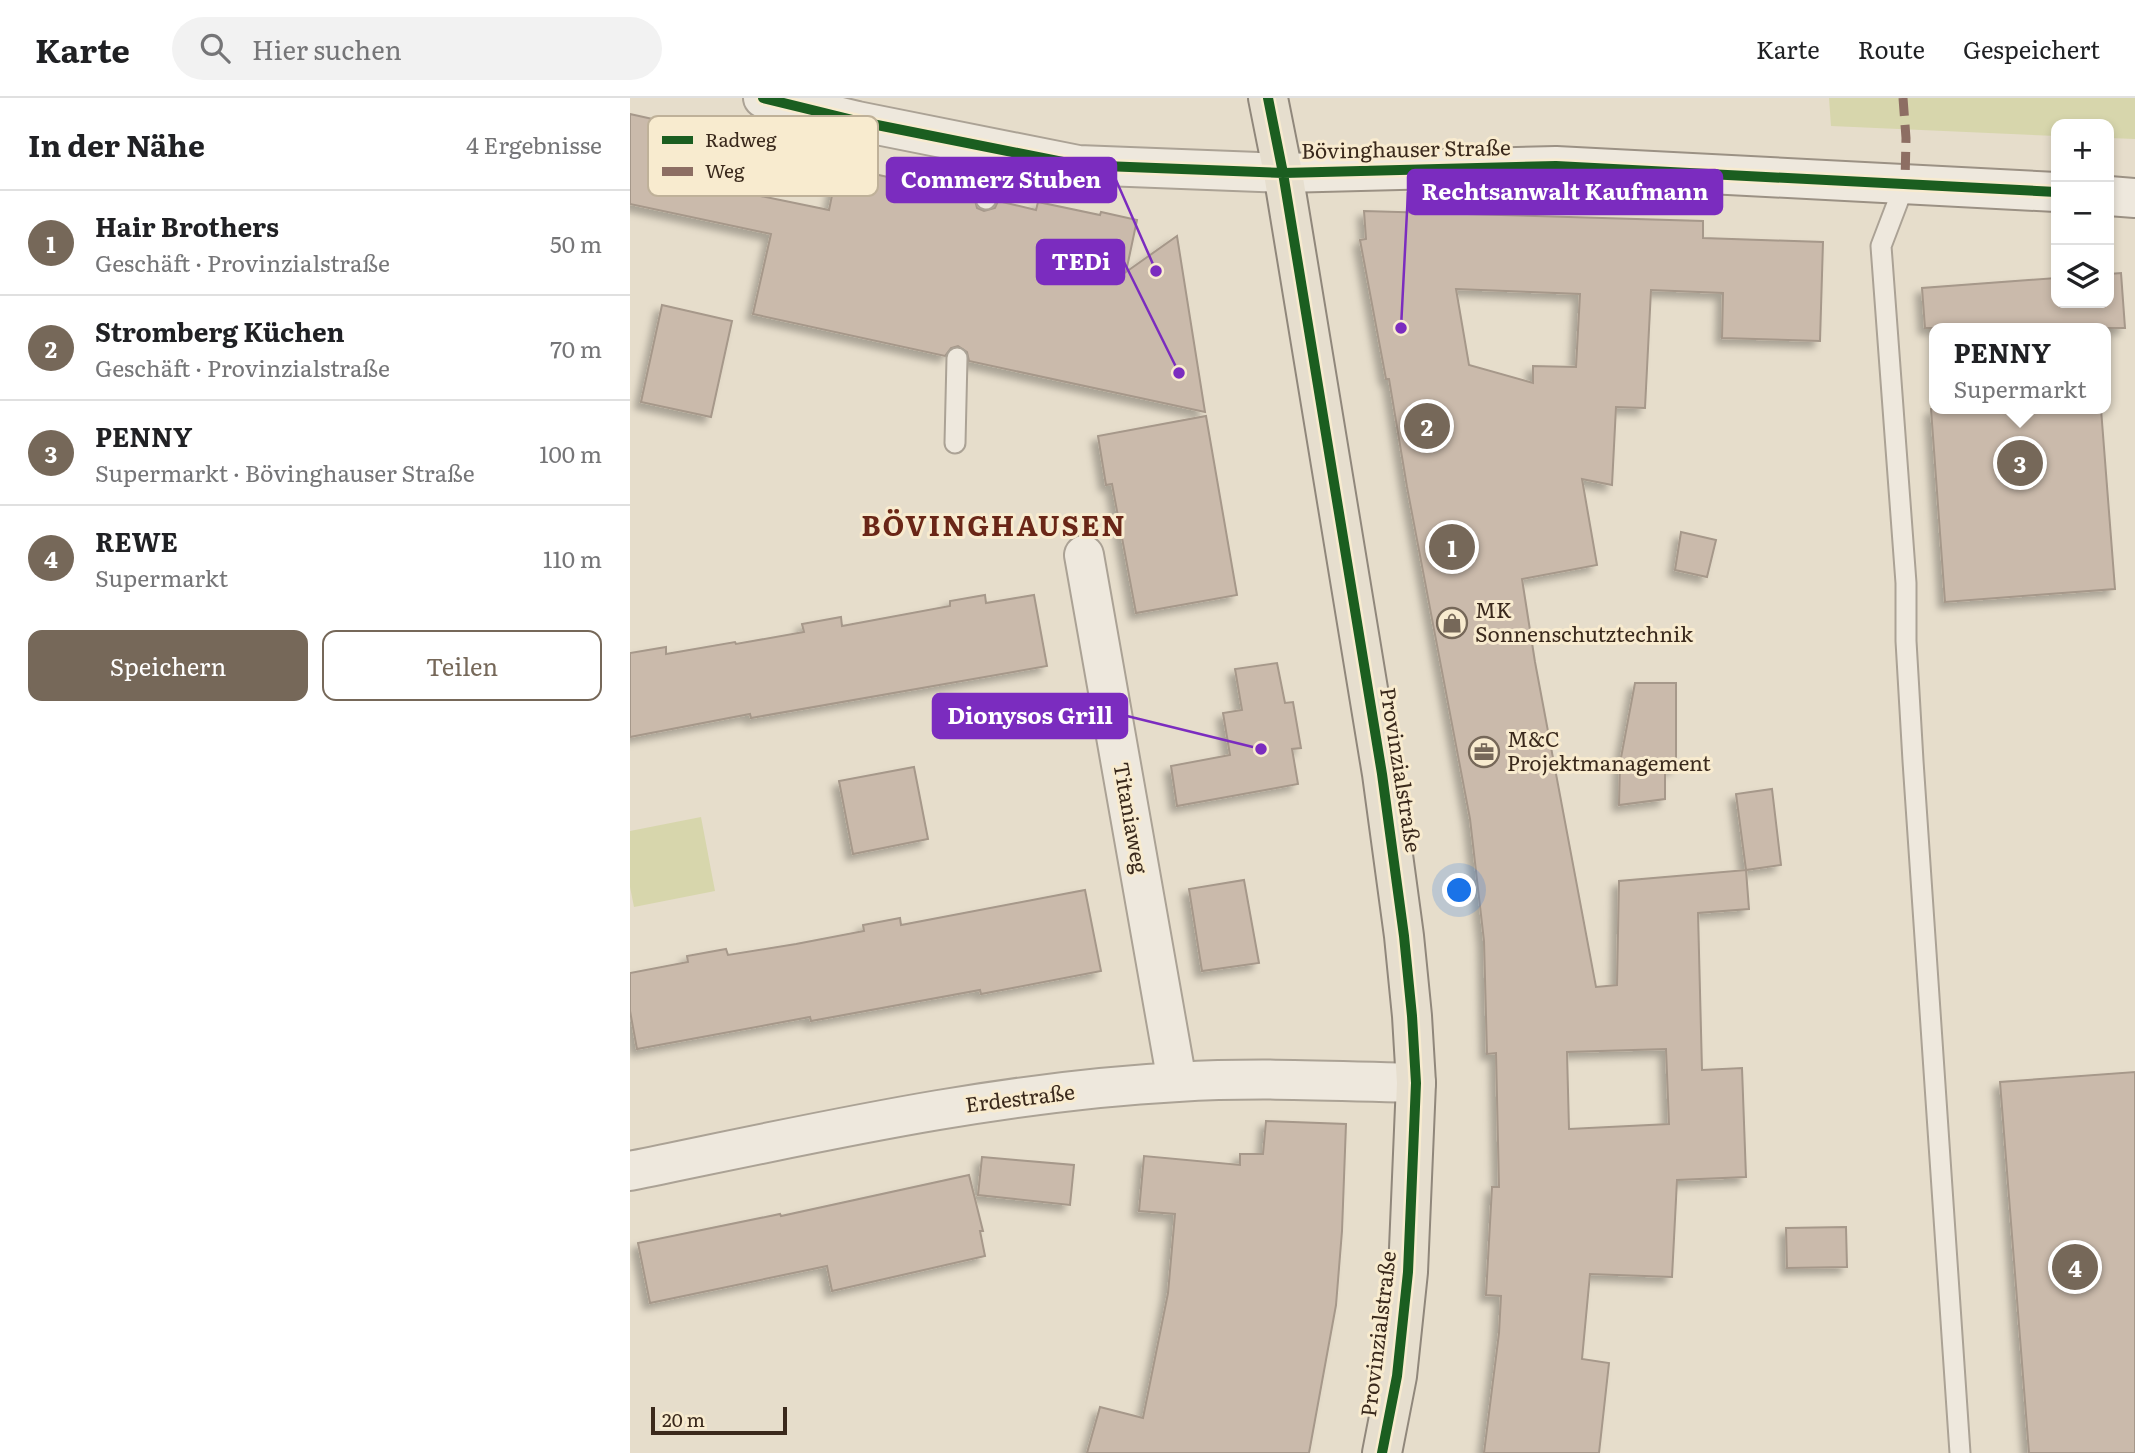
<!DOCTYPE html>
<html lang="de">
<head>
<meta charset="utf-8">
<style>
	:root { --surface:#fff; --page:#f2f2f2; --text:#202124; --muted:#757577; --line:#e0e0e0; --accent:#766859 }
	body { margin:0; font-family:Literata,serif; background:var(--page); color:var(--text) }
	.controls { position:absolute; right:21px; top:21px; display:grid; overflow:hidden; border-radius:14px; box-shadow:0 4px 10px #0003 }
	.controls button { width:63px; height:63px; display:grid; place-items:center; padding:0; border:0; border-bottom:2px solid var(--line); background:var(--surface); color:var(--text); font:35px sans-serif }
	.scale { position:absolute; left:21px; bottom:18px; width:136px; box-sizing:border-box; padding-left:7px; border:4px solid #3a291c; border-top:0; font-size:19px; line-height:24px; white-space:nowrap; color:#3a291c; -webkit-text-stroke:5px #f8ebcf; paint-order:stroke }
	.you { position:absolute; left:830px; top:793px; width:24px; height:24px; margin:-18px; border:5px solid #fff; border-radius:50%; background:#1a73e8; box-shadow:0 0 0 10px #1a73e833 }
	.badge { display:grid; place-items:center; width:46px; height:46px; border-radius:50%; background:var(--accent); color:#fff; font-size:23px; font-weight:700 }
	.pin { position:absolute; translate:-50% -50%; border:4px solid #fff; box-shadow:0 2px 7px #0006 }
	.popup { position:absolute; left:1299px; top:225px; width:182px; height:91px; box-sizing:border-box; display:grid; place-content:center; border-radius:14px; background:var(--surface); filter:drop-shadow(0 2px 5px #0005); font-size:23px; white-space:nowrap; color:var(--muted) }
	.popup b { font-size:26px; color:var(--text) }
	.popup::after { content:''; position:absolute; left:50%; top:100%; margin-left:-14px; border:14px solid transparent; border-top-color:var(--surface) }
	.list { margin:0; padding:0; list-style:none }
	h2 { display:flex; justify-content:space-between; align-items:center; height:91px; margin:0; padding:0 28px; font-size:30px }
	h2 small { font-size:23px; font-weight:400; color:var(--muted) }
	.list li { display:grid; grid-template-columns:46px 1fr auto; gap:21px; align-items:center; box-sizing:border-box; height:105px; padding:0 28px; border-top:2px solid var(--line) }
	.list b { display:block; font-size:26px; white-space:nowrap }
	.list p { margin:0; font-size:23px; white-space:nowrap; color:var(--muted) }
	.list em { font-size:23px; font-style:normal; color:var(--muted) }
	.actions { display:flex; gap:14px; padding:21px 28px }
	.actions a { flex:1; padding:16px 0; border:2px solid var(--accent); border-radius:14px; text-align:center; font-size:24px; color:var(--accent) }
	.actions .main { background:var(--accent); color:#fff }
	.icon { flex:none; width:38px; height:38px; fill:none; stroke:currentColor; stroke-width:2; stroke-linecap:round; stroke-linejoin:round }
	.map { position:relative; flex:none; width:1505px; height:1355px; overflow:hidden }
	header { display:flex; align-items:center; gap:42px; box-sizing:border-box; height:98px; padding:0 35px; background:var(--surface); border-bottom:2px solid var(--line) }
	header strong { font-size:33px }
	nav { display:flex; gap:38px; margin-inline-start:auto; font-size:24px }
	.search { width:490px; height:63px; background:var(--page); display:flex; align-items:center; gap:18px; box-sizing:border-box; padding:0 24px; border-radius:38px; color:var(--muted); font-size:26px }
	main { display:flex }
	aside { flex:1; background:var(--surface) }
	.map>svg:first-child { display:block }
	.green { fill:#d7d6ac }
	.building { fill:#cabaab; stroke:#a6988a; stroke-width:2; fill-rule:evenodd; filter:url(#shadow) }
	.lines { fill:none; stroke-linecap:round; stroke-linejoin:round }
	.lane-casing { stroke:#aba295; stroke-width:23 }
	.street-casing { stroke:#aba295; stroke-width:42 }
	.secondary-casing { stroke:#9b9184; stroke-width:42 }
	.primary-casing { stroke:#90877b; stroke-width:42 }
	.lane { stroke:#eee8dd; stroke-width:19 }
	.street { stroke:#eee8dd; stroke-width:38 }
	.secondary { stroke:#eee8dd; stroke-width:38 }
	.primary { stroke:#e6dece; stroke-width:38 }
	.quiet { stroke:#8d6e63; stroke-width:9; stroke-dasharray:18 9; stroke-linecap:butt }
	.cycleway-casing { stroke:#f8ebcf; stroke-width:15 }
	.cycleway { stroke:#1b5e20; stroke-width:10 }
	.labels { text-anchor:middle; stroke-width:6; stroke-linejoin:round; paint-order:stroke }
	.street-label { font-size:21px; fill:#3a291c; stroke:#f8ebcf }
	.poi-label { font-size:21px; fill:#3a291c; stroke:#f8ebcf; text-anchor:start }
	.district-label { font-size:28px; font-weight:bold; letter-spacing:2px; fill:#6a2617; stroke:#f8ebcf }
	.key { fill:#f8ebcf; stroke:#bfb199; stroke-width:2 }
	.key-label { font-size:19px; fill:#3a291c }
	.leader { fill:none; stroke:#7b2cbf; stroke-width:2.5 }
	.callout-dot { fill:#7b2cbf; stroke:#f8ebcf; stroke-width:2.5 }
	.callout { fill:#7b2cbf; stroke:#7b2cbf; stroke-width:2.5 }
	.callout-label { font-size:23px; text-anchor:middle; font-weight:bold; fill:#fff }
</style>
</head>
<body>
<header>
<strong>Karte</strong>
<div class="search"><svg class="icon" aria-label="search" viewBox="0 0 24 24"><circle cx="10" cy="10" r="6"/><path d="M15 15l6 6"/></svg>Hier suchen</div>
<nav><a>Karte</a><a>Route</a><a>Gespeichert</a></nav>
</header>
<main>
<aside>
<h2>In der Nähe<small>4 Ergebnisse</small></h2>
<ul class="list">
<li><span class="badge">1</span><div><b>Hair Brothers</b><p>Geschäft · Provinzialstraße</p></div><em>50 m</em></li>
<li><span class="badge">2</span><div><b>Stromberg Küchen</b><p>Geschäft · Provinzialstraße</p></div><em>70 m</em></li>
<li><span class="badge">3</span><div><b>PENNY</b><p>Supermarkt · Bövinghauser Straße</p></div><em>100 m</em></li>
<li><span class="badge">4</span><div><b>REWE</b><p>Supermarkt</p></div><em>110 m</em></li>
</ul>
<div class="actions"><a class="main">Speichern</a><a>Teilen</a></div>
</aside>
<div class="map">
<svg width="1505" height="1355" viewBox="0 0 1505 1355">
	<defs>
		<filter id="shadow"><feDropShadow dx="-6" dy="6" stdDeviation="3.5" flood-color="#0004"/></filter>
	</defs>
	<rect width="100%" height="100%" fill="#e6ddcb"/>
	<path class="green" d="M 1199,0 L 1505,0 L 1505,41 L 1479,40 L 1479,26 L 1426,26 L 1426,38 L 1201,28 Z
		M 71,719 L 85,793 L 4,809 L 0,789 L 0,733 Z"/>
	<path class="building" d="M 0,16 L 122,43 L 111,94 L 199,112 L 208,68 L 344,98 L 347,110 L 354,113 L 365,110 L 368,103 L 406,112 L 408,104 L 470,117 L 471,114 L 507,122 L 496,174 L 547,138 L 575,314 L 339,263 L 337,254 L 328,248 L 321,250 L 315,258 L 123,216 L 141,136 L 0,106 Z
		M 734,113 L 1073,123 L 1073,140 L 1193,144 L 1190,243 L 1092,240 L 1093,195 L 1021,192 L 1015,310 L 986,309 L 982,387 L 952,381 L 967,467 L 892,481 L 905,564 L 966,889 L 987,887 L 989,783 L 1116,772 L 1119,811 L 1068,815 L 1072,972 L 1112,970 L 1116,1079 L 1047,1082 L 1042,1179 L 960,1176 L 952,1261 L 979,1265 L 969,1355 L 854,1355 L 869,1235 L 871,1198 L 856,1197 L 862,1089 L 869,1089 L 866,955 L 857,956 L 854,843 L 840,721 L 777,389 L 759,281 L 756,281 L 730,142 L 736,141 ZM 826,191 L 950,196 L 946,269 L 903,268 L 903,285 L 839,267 ZM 1036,951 L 1039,1026 L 939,1031 L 937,954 Z
		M 1491,175 L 1495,230 L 1295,230 L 1292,190 L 1426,180 L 1426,205 L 1479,205 L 1479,176 Z
		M 32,207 L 102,223 L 81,319 L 11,304 Z
		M 1301,311 L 1471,311 L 1485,491 L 1315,504 Z
		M 576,318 L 607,497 L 506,515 L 482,386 L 476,387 L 468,338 Z
		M 1051,434 L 1086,442 L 1077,479 L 1045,472 Z
		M 355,497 L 356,505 L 404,497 L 417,568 L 121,620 L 120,616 L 0,639 L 0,555 L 36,549 L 36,556 L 105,544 L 106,546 L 174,534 L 172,526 L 211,519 L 212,528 L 320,508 L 320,503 Z
		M 647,565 L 655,605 L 663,604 L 671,650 L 662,651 L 668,686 L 547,708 L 541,668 L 600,657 L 593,615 L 612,612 L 605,571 Z
		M 1005,585 L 1046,585 L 1046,670 L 1035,670 L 1035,701 L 989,707 L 990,665 Z
		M 284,669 L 298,741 L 223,756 L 209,683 Z
		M 1142,691 L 1151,767 L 1116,772 L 1106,696 Z
		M 614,782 L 629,865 L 572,873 L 559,791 Z
		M 455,792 L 471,873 L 351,896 L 350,892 L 181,923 L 180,919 L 7,951 L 0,913 L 0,875 L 58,864 L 57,858 L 96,851 L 98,857 L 166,846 L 234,833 L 233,827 L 270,820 L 271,827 Z
		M 1505,974 L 1505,1355 L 1399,1355 L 1370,984 Z
		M 636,1023 L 716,1026 L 712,1133 L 706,1207 L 679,1355 L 457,1355 L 470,1309 L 513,1320 L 538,1195 L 545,1116 L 509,1113 L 514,1058 L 610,1067 L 610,1056 L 633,1056 Z
		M 352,1059 L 444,1067 L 440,1107 L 348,1097 Z
		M 339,1077 L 353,1133 L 350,1133 L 355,1158 L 202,1193 L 197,1168 L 20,1205 L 8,1145 L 150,1116 L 151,1118 Z
		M 1216,1129 L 1217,1169 L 1157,1170 L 1156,1130 Z"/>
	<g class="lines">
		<g class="lane-casing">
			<path id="lane" d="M 1275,85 L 1251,148 L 1276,485 L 1276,543 L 1283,663 L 1330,1355
				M 356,101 L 367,50
				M 325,345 L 327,260"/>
		</g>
		<g class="street-casing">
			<path id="street" d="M 133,0 L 227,23 L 448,67 L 653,75
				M 454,457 L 547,984
				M 0,1073 C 181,1036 362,994 548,984 C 627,979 707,983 786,985"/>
		</g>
		<g class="secondary-casing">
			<path id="secondary" d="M 653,75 L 926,68 L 1426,94
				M 1479,98 L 1505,100"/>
		</g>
		<g class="primary-casing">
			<path id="primary" d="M 638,0 L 653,75 L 752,676 L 774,838 L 782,918 L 786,985 L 778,1174 L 767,1278 L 752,1355"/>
		</g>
		<use href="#lane" class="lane"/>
		<use href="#street" class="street"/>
		<use href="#secondary" class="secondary"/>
		<use href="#primary" class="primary"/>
		<path class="quiet" d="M 1273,0 L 1276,40 L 1275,85"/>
		<g class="cycleway-casing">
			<path id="cycleway" d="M 133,0 L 227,23 L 448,67 L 653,75 L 926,68 L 1426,94
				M 638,0 L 653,75 L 752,676 L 774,838 L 782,918 L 786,985 L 778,1174 L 767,1278 L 752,1355"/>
		</g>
		<use href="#cycleway" class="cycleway"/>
	</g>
	<defs>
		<g id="shop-ring" transform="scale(1.575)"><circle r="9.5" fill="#f8ebcf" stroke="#766859" stroke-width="1.5"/><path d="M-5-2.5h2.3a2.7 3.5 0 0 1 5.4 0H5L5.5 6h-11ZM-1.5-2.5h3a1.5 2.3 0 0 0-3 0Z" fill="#766859"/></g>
		<g id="office-ring" transform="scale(1.575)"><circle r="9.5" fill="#f8ebcf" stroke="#766859" stroke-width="1.5"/><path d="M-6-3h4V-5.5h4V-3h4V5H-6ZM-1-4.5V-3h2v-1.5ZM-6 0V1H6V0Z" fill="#766859"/></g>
	</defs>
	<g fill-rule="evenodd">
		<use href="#shop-ring" x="822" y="525"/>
		<use href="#office-ring" x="854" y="654"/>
	</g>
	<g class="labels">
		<g class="street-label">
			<text transform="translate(776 52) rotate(-1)" y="7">Bövinghauser Straße</text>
			<text transform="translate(770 672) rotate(81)" y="7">Provinzialstraße</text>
			<text transform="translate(500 720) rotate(80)" y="7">Titaniaweg</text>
			<text transform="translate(390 1001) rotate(-7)" y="7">Erdestraße</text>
			<text transform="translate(749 1236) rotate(-83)" y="7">Provinzialstraße</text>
		</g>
		<g class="poi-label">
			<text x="845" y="520">MK<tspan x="845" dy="24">Sonnenschutztechnik</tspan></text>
			<text x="877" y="649">M&amp;C<tspan x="877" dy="24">Projektmanagement</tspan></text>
		</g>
		<g class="district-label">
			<text x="364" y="438">BÖVINGHAUSEN</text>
		</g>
	</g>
	<rect x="18" y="18" width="230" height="80" rx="10" class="key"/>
	<rect x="32" y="38" width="31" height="8" fill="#1b5e20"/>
	<rect x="32" y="69" width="31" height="9" fill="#8d6e63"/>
	<g class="key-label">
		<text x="75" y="49">Radweg</text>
		<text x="75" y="80">Weg</text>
	</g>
	<path class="leader" d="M526 173L486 82M771 230L778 94M549 275L494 164M631 651L497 618"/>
	<g class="callout-dot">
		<circle cx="526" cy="173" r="7"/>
		<circle cx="771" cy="230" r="7"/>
		<circle cx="549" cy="275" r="7"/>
		<circle cx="631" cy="651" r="7"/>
	</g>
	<g class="callout">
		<rect x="257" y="60" width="229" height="44" rx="7"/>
		<rect x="778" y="72" width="314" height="44" rx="7"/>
		<rect x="407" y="142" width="87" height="44" rx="7"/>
		<rect x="303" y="596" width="194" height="44" rx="7"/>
	</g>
	<g class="callout-label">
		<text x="371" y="90">Commerz Stuben</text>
		<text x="935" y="102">Rechtsanwalt Kaufmann</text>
		<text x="451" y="172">TEDi</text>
		<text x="400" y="626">Dionysos Grill</text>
	</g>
</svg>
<div class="controls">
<button>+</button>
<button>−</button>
<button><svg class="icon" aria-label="layers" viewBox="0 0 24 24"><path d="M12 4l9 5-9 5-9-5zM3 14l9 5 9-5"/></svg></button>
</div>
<div class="scale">20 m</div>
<div class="you"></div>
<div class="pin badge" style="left:822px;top:449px">1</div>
<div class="pin badge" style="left:797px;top:328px">2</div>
<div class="pin badge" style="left:1390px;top:365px">3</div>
<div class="popup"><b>PENNY</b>Supermarkt</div>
<div class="pin badge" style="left:1445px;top:1169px">4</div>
</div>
</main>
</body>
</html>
